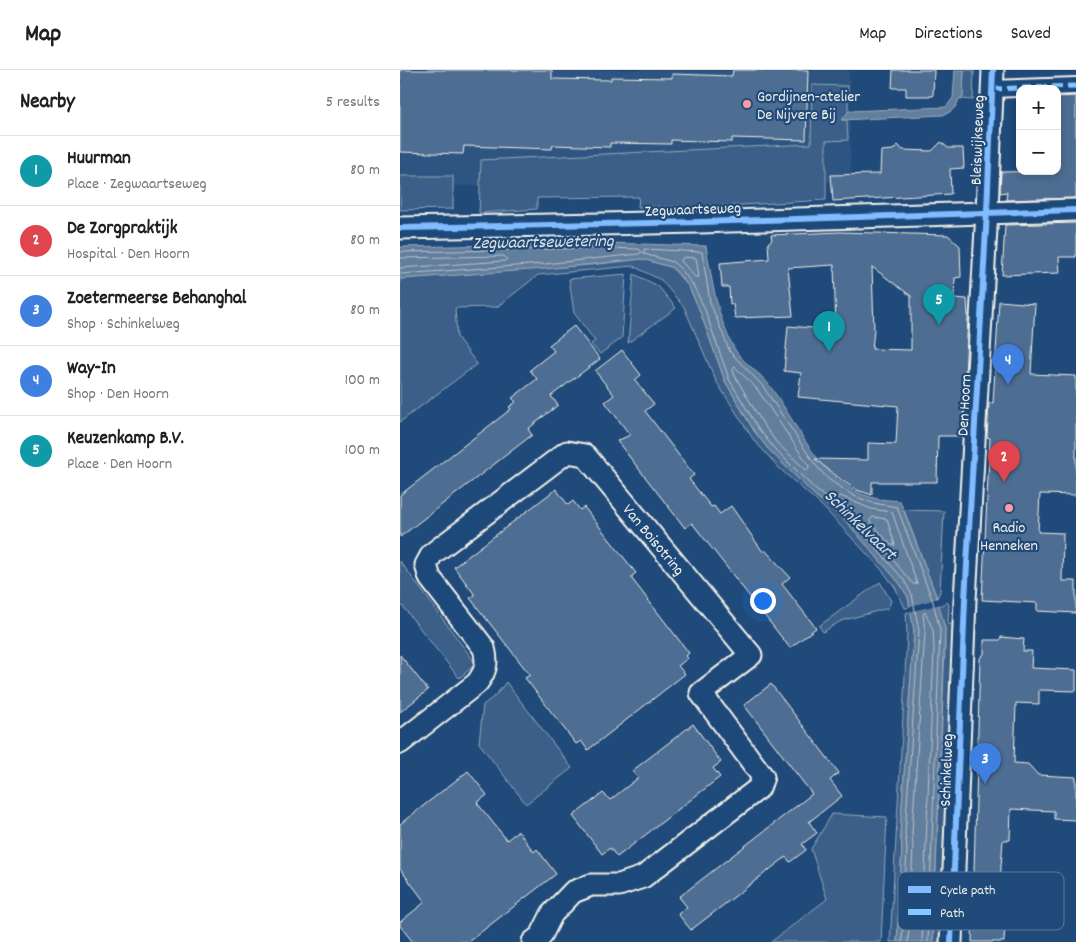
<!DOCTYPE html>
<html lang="en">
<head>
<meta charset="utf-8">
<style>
	:root { --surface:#fff; --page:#f2f2f2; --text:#202124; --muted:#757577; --line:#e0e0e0; --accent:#84575d }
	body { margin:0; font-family:Dekko,sans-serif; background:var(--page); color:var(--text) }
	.controls { position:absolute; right:15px; top:15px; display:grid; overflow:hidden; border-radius:10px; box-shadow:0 2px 8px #0003 }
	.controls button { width:45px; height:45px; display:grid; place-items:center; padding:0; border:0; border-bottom:1px solid var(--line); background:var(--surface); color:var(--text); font:25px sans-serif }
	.you { position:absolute; left:362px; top:530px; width:18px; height:18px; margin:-12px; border:4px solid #fff; border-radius:50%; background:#1a73e8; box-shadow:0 0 0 8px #1a73e833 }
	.badge { display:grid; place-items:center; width:32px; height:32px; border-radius:50%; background:var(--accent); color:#fff; font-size:16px; font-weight:700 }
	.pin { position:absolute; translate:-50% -41px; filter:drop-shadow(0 1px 2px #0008) }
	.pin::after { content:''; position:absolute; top:26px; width:18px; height:15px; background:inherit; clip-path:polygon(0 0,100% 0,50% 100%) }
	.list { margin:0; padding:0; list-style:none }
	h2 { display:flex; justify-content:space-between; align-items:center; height:65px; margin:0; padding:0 20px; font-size:21px }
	h2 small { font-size:16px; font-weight:400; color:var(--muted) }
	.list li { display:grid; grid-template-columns:32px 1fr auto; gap:15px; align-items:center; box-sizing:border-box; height:70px; padding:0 20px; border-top:1px solid var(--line) }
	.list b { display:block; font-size:19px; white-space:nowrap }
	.list p { margin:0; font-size:16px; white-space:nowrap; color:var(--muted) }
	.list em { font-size:16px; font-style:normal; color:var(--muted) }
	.map { position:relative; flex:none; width:676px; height:872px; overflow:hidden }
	header { display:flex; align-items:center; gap:30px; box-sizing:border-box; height:70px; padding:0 25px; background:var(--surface); border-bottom:1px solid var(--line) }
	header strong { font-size:24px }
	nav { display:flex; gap:28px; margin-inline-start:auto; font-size:18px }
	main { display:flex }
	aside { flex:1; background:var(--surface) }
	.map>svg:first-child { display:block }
	.built { fill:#2d5581 }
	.green { fill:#3a5f88; stroke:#97a8b8 }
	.water { fill:#627e9d; stroke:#9cacbb }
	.pier { fill:#1f4a7a }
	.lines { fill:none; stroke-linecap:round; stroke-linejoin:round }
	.shore { stroke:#bac3ca; stroke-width:1 }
	.building { fill:#4d6e92; stroke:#f4f1e8; fill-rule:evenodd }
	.pedestrian-casing { stroke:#f4f1e8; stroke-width:20 }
	.minor-casing { stroke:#f4f1e8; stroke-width:25 }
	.pedestrian { stroke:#1f4a7a; stroke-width:16 }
	.minor { stroke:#1f4a7a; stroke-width:21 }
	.quiet { stroke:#80caff; stroke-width:5; stroke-dasharray:10 5; stroke-linecap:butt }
	.cycleway-casing { stroke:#1f4a7a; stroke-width:9 }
	.cycleway { stroke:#80bcff; stroke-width:6 }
	.poi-dot { fill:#ff9aa2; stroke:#1f4a7a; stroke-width:2 }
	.labels { text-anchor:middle; stroke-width:4.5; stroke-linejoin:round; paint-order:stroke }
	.poi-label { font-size:16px; fill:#f4f1e8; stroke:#1f4a7a; text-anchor:start }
	.street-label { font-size:16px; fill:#f4f1e8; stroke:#1f4a7a }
	.water-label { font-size:18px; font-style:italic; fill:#dee0dd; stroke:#1f4a7a }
	.key { fill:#1f4a7a; stroke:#5f7c9b; stroke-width:1 }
	.key-label { font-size:14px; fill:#f4f1e8 }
</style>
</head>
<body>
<header>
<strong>Map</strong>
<nav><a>Map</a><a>Directions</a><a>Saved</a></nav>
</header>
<main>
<aside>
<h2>Nearby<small>5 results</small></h2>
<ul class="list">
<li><span class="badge" style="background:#0f9aa8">1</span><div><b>Huurman</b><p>Place · Zegwaartseweg</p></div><em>80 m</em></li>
<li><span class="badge" style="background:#e0444e">2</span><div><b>De Zorgpraktijk</b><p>Hospital · Den Hoorn</p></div><em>80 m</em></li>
<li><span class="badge" style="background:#3f7fe0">3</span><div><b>Zoetermeerse Behanghal</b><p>Shop · Schinkelweg</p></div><em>80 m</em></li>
<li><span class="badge" style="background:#3f7fe0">4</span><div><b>Way-In</b><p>Shop · Den Hoorn</p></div><em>100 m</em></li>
<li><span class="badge" style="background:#0f9aa8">5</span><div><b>Keuzenkamp B.V.</b><p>Place · Den Hoorn</p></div><em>100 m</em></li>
</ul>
</aside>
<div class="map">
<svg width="676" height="872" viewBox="0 0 676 872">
	<rect width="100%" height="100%" fill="#1f4a7a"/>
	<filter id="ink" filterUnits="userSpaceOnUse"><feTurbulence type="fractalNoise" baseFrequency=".02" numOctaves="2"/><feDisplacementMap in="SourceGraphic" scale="10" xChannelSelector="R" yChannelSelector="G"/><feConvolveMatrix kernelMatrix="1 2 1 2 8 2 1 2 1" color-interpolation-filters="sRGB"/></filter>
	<g filter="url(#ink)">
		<path class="built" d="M 0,0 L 449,0 L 451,112 L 310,110 L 0,117 Z"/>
		<path class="green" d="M 564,0 L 574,0 L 573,30 L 561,29 Z
			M 412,15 L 448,16 L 448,43 L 442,50 L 447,50 L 448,70 L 426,71 L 426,130 L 323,136 L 238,137 L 239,127 L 137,128 L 137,139 L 79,143 L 81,90 L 411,74 Z
			M 0,106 L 53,106 L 53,139 L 0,140 Z
			M 242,189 L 271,197 L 289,217 L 299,239 L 325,311 L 354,361 L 369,380 L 413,424 L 445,450 L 500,514 L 508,527 L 510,537 L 505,538 L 495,517 L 481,499 L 422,436 L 380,399 L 353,369 L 316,311 L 284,237 L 261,210 L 233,196 L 138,205 L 97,237 L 55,238 L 57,267 L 77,294 L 0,352 L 0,209 L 190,195 Z
			M 226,204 L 222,268 L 200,284 L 191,274 L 195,271 L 174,243 L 169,209 Z
			M 234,204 L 258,216 L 276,238 L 228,273 Z
			M 504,440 L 544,441 L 540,522 L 537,528 Z
			M 0,491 L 76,594 L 59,608 L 0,533 Z
			M 480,512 L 491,531 L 488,538 L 441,551 L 423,562 L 419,556 Z
			M 547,532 L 549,535 L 548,554 L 555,555 L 542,872 L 533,872 L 545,579 L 545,558 L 537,537 Z
			M 511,541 L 514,561 L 500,763 L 502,777 L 497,872 L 490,872 L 503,646 L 507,563 L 506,543 Z
			M 106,612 L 172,698 L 126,734 L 79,673 L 83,635 L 96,625 Z
			M 432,744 L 487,747 L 481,872 L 371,872 L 427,829 L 411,779 Z"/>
		<path class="water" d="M 555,0 L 564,0 L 563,28 L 559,29 C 556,38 552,42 543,45 L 442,50 L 449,41 L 546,37 L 553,28 Z
			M 208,173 L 306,176 C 312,211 317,247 334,278 C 341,291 356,300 366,311 C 399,352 417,414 474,428 C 482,430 492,430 500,431 L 537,528 L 545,558 L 533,872 L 497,872 L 502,777 L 500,763 L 514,561 L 508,527 L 500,514 L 445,450 L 413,424 L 369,380 L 354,361 L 325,311 L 299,239 L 289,217 L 277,202 L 271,197 L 242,189 L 144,199 L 0,209 L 0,177 Z"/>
		<path class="pier" d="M 539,528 L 541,534 L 509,542 L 508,537 Z"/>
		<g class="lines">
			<path class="shore" d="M 0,182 L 208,178 L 239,179 L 242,182 L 239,184 L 144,194 L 0,204
				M 284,187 L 296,188 L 299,207 L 295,207 L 281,191 Z
				M 0,188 L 104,186 L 107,189 L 105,191 L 0,198
				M 335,297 L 357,319 L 409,396 L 408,400 L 405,399 L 377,373 L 363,354 L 335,306 L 333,300 Z
				M 441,426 L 471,439 L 492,442 L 517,514 L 513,514 L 454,443 L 438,430 L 438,427 Z
				M 473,447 L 487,449 L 495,475 L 491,475 L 470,451 Z
				M 502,872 L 507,778 L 505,763 L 519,561 L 512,525 L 504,510 L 449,447 L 416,420 L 373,377 L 358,358 L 329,309 L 304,237 L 293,215 L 281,199 L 273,192 L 244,184 L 244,179 L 302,182 L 310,232 L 330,282 L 362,315 L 414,393 L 428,409 L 454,426 L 473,433 L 497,437 L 533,532 L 540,560 L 528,872
				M 508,872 L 513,778 L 512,763 L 525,562 L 523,544 L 525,542 L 533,560 L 534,579 L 522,872"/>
		</g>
		<path class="building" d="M 0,0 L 152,0 L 152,9 L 211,10 L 211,7 L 272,8 L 272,4 L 332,6 L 333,0 L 408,0 L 406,70 L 332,68 L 332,72 L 271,70 L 271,74 L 210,73 L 210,77 L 153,75 L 152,79 L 64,76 L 63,84 L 0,82 Z
			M 493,0 L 534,0 L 533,26 L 506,26 L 506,18 L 492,18 Z
			M 676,26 L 676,128 L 606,130 L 607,122 L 600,123 L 601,102 L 657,101 L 657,27 Z
			M 541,72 L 548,78 L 563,78 L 564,98 L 550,99 L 551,124 L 433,131 L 431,105 L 480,104 L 481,81 L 493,80 L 498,75 L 503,80 L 532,81 Z
			M 676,153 L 676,187 L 659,187 L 660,203 L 602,205 L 605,155 Z
			M 440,162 L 548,165 L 560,176 L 561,207 L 555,208 L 554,228 L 567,229 L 568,247 L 562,366 L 538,366 L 537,412 L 472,412 L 472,425 L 457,420 L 444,412 L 415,389 L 468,390 L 468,373 L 496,374 L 498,336 L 398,327 L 401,303 L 384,301 L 388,256 L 436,260 L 434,195 L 388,198 L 393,246 L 335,248 L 333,234 L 330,234 L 329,217 L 322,217 L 320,193 L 369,189 L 368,173 L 372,170 L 371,165 ZM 472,197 L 511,226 L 511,280 L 472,279 L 474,260 Z
			M 599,231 L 635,234 L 631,304 L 676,306 L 676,425 L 640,424 L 638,462 L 663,463 L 662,511 L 676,511 L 676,543 L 637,541 L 637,533 L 582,530 L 590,368 L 587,367 L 589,333 L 593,333 Z
			M 174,256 L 200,289 L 151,326 L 158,335 L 128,359 L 132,365 L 0,467 L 0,425 L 111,339 L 109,337 L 116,332 L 112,328 L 137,309 L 130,300 L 154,281 L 149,275 Z
			M 222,280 L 241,305 L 235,310 L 254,334 L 245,341 L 294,405 L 289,409 L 311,437 L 314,436 L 320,444 L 331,436 L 363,482 L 365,480 L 390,507 L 382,514 L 416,558 L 390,578 L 292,453 L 285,458 L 217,371 L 230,365 L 205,332 L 214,325 L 195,301 Z
			M 156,419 L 168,435 L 173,431 L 180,440 L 184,437 L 236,503 L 232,506 L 232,509 L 289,583 L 286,586 L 288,588 L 278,596 L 285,604 L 188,680 L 181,671 L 176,674 L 125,608 L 130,605 L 70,528 L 75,525 L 54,497 Z
			M 601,567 L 624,569 L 623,581 L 632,581 L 631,598 L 676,600 L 676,621 L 639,620 L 639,634 L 616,633 L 614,693 L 628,694 L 638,705 L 676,707 L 676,750 L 654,749 L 654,741 L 611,739 L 610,770 L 603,770 L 600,810 L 599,850 L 605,850 L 604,872 L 572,872 L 580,588 L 584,584 L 584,570 L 600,570 Z
			M 0,585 L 28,620 L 0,642 Z
			M 371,614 L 439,703 L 430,710 L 442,726 L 409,752 L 417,763 L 402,774 L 406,780 L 390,792 L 386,787 L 291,860 L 278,844 L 287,837 L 279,827 L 412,724 L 344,635 Z
			M 293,654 L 321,692 L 313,698 L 320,707 L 217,787 L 210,778 L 202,784 L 173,746 L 203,723 L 210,730 L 238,708 L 232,701 Z
			M 68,701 L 87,725 L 77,733 L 107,770 L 118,761 L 134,782 L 137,779 L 156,804 L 68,872 L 13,872 L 0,856 L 0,852 L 25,832 L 0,799 L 0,754 Z"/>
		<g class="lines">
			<g class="pedestrian-casing">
				<path id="pedestrian" d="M 592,19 L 676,16"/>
			</g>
			<g class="minor-casing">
				<g id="minor">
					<path d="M 0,158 L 300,152 L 676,140"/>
					<path id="s1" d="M 0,673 L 77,613 C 86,601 88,593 84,578 L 30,508 L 26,495 L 32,484 L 167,382 L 185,385 L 351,585 L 301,623 L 363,707 L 359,718 L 243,807 L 219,815 L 191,815 L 173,822 L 152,844 L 141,866 L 133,872"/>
					<path d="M 551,872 L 565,530 L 587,141 L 593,0"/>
				</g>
			</g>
			<use href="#pedestrian" class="pedestrian"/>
			<use href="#minor" class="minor"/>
			<path class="quiet" d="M 592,19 L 676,16"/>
			<g class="cycleway-casing">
				<path id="cycleway" d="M 0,158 L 300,152 L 676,140
					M 551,872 L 565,530 L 587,141 L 593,0"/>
			</g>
			<use href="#cycleway" class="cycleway"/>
		</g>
	</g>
	<g class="poi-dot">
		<circle cx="347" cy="34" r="5"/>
		<circle cx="609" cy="438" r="5"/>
	</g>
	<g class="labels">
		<g class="poi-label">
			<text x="357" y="31">Gordijnen-atelier<tspan x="357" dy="18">De Nijvere Bij</tspan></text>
			<text x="609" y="462" text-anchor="middle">Radio<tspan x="609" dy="18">Henneken</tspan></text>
		</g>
		<g class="street-label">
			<text transform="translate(576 70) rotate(-88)" y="6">Bleiswijkseweg</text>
			<text transform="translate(293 138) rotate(-2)" y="6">Zegwaartseweg</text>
			<text transform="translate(563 335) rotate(-87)" y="6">Den Hoorn</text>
			<text dy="6" stroke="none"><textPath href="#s1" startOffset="546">Van Boisotring</textPath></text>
			<text transform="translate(545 700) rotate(-88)" y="6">Schinkelweg</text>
		</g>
		<g class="water-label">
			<text transform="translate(143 171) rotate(-1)" y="6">Zegwaartsewetering</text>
			<text transform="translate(461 454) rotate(44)" y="6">Schinkelvaart</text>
		</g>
	</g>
	<rect x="498" y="802" width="166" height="58" rx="8" class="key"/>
	<rect x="508" y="816" width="23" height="7" fill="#80bcff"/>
	<rect x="508" y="839" width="23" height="6" fill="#80caff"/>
	<g class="key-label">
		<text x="540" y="824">Cycle path</text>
		<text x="540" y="847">Path</text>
	</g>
</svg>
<div class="controls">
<button>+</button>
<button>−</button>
</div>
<div class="you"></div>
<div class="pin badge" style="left:429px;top:282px;background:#0f9aa8">1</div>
<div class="pin badge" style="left:604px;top:412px;background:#e0444e">2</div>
<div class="pin badge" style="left:585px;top:714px;background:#3f7fe0">3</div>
<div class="pin badge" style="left:608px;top:315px;background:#3f7fe0">4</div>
<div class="pin badge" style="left:539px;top:255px;background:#0f9aa8">5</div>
</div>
</main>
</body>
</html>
